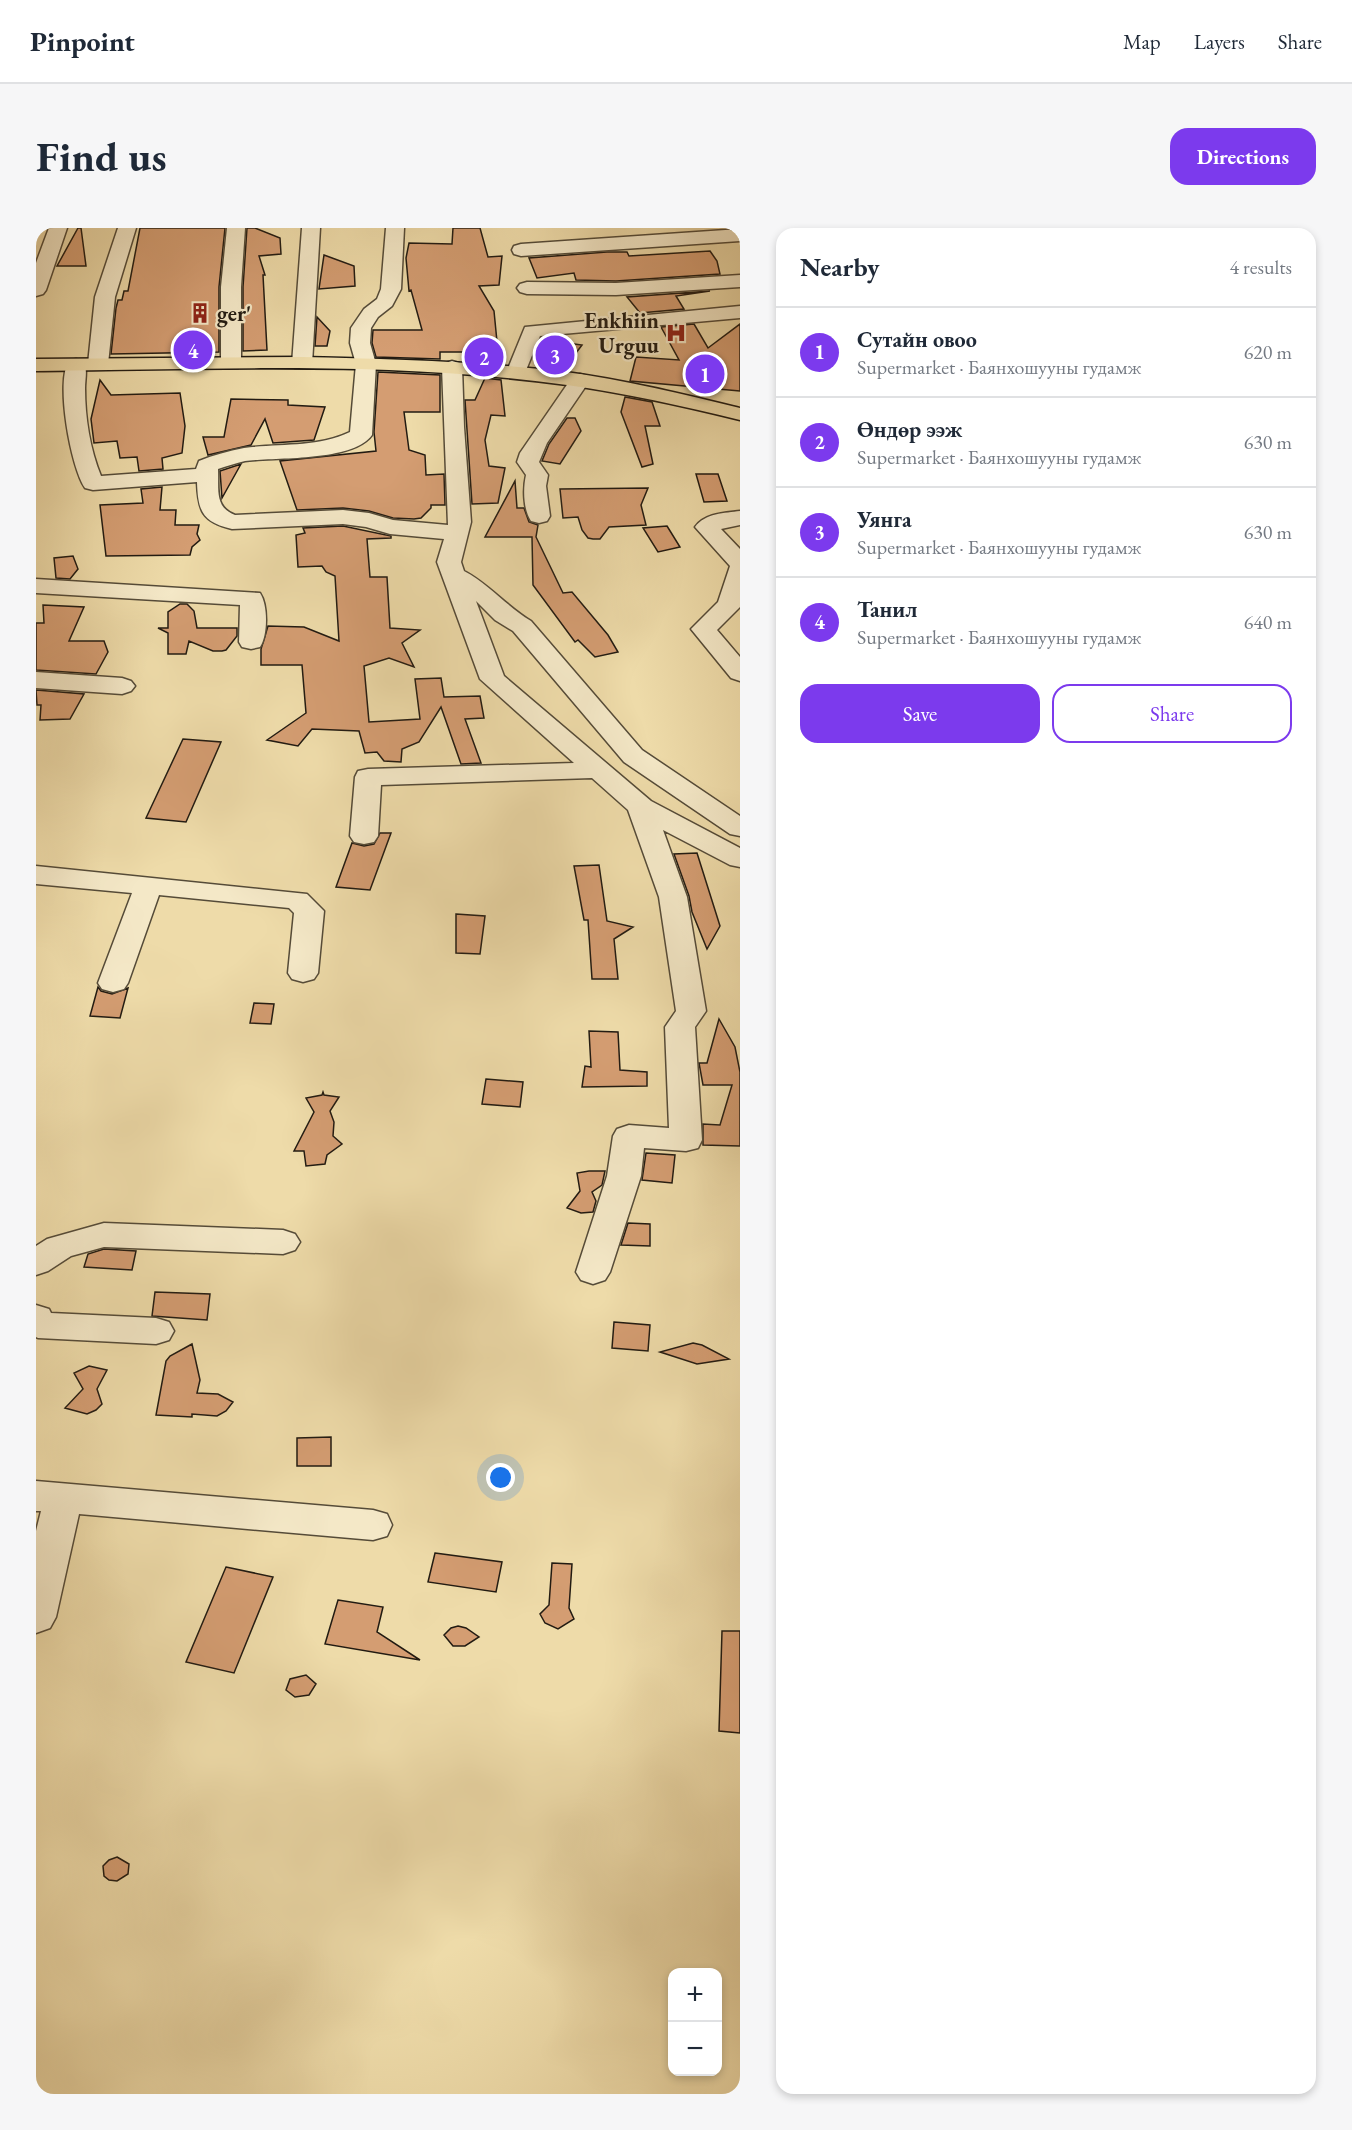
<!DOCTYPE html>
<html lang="en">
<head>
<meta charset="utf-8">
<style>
	:root { --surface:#fff; --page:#f6f6f7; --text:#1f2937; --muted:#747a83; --line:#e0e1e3; --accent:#7c3aed }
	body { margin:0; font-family:"EB Garamond",serif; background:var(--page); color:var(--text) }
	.controls { position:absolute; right:18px; bottom:18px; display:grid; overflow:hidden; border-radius:12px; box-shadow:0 3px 9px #0003 }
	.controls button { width:54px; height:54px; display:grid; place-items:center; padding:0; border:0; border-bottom:2px solid var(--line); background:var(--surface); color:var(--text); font:30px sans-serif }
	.you { position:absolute; left:465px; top:1250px; width:21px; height:21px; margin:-15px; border:4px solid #fff; border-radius:50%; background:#1a73e8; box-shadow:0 0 0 9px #1a73e833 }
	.badge { display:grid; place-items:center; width:39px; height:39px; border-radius:50%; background:var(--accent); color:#fff; font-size:20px; font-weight:700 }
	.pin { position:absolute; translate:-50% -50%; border:3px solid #fff; box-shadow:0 2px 6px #0006 }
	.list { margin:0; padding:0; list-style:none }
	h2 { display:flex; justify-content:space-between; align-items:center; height:78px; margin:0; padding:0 24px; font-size:26px }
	h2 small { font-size:20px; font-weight:400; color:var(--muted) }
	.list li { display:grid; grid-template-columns:39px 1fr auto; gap:18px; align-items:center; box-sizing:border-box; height:90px; padding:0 24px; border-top:2px solid var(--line) }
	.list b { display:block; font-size:22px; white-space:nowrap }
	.list p { margin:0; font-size:20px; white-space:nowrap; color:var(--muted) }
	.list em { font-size:20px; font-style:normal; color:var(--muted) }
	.actions { display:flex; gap:12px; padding:18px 24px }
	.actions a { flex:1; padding:14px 0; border:2px solid var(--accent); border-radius:18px; text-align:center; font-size:21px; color:var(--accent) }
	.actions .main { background:var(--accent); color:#fff }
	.map { position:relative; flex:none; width:704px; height:1866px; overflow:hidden; border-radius:18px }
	header { display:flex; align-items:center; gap:36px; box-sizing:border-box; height:84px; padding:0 30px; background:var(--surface); border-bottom:2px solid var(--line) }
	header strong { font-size:28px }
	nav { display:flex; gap:33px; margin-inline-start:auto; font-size:21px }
	.intro { display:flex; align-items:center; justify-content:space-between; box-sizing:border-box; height:144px; padding:0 36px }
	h1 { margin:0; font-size:42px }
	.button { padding:15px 27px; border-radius:18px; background:var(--accent); color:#fff; font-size:21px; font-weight:700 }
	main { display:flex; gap:36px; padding:0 36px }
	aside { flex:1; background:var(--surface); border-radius:18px; box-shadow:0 3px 9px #0003 }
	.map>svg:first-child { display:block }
	.building { fill:#d49d72; stroke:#221b12; stroke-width:1.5 }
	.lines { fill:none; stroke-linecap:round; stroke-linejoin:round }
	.minor-casing { stroke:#554b38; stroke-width:3 }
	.major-casing { stroke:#221b12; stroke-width:3 }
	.minor { fill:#f4e8c7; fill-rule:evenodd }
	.major { fill:#eedba9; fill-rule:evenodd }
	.labels { text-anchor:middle; stroke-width:4.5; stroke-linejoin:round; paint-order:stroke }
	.far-poi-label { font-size:22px; font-weight:bold; fill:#221b12; stroke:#f4e8c7; text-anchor:start }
</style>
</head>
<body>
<header>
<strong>Pinpoint</strong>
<nav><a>Map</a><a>Layers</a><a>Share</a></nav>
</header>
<div class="intro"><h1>Find us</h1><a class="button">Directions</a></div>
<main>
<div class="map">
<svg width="704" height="1866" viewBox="0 0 704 1866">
	<rect width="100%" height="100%" fill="#eedba9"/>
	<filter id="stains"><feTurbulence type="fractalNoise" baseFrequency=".00333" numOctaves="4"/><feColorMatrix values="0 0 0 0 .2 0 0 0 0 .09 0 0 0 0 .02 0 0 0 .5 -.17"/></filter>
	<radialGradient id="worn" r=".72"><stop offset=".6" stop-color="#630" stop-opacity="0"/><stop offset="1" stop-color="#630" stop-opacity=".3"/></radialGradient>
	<path class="building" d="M 42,0 L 45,0 L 50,38 L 21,38 Z
		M 104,0 L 189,0 L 183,59 L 183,124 L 75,126 L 80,80 L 82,72 L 86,72 L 88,63 L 92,63 Z
		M 211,0 L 219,0 L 244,10 L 245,26 L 223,28 L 229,47 L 227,47 L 231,122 L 207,123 L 207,59 Z
		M 417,0 L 444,0 L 452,29 L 466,28 L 463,57 L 443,58 L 458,83 L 462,124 L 404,124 L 404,131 L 340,129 L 336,115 L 337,102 L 386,102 L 375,62 L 373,63 L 370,30 L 373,15 L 416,16 Z
		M 674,23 L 681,33 L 684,46 L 580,53 L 540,52 L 538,45 L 501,50 L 493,30 L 571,24 L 591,24 L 593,28 Z
		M 288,27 L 318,38 L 319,58 L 283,61 Z
		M 674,63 L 640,68 L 648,81 L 604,85 L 591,69 Z
		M 281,89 L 294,103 L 291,118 L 279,118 Z
		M 658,96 L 672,120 L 704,96 L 704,163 L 594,153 L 600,129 L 643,132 L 625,99 Z
		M 517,113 L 546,117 L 531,137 L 509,135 Z
		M 342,144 L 404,147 L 404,184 L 368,184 L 373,222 L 389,227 L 390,247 L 408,246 L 409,277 L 395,277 L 395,280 L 385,290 L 378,291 L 357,290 L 333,283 L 307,280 L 261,282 L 244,233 L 340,223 L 338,204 Z
		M 449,150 L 465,152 L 469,188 L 455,187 L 449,212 L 453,238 L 469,240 L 462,275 L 436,276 L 429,172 L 439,172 Z
		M 64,152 L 75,167 L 144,165 L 149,198 L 146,225 L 126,230 L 127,241 L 103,243 L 101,229 L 84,230 L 81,213 L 58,215 L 55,191 Z
		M 589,169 L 616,174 L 624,198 L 609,198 L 617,236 L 606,239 L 585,184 Z
		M 195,171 L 252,172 L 252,177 L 289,179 L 278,212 L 237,215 L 229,191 L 215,217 L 172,227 L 167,209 L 188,209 Z
		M 531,190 L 539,190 L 545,203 L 524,236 L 506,233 L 513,216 Z
		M 205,236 L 186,270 L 184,243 Z
		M 660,246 L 682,246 L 691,273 L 668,274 Z
		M 479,253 L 481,280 L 488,280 L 493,294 L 502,297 L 500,309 L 527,365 L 536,364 L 572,407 L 582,424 L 559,429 L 542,412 L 539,414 L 497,357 L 496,309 L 449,309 Z
		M 126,259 L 124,282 L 140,282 L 139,297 L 163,297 L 161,306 L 164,312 L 156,319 L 154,327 L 70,328 L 64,277 L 107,275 L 105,261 Z
		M 612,260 L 605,277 L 610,297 L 573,299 L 564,311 L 557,311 L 552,310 L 546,302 L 542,289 L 527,290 L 524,261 Z
		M 307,298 L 355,308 L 355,310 L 331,311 L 334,349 L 351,349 L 354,400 L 384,402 L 366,415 L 378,439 L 353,430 L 328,438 L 333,494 L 384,491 L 379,451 L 405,450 L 408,469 L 444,468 L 448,490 L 429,491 L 445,535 L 425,536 L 405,479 L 383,514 L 366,521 L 365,534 L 348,533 L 341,524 L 329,525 L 323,503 L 276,501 L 262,518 L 231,512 L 270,485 L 266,437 L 225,437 L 225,421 L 232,398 L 268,399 L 303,413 L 299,348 L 290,344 L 286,338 L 262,339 L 260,307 L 269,305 L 267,300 Z
		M 631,298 L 644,319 L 622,324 L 607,300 Z
		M 37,328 L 42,341 L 34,351 L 20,350 L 18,330 Z
		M 144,376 L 151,376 L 158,383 L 161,400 L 201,400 L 201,408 L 190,422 L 186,423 L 177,423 L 153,413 L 150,426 L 132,426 L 132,405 L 122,400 L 132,400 L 132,384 Z
		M 7,377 L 48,379 L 33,413 L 68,413 L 72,424 L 60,446 L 0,442 L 0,395 L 8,395 Z
		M 0,462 L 48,466 L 34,491 L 4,492 L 5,477 L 1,477 Z
		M 147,511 L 185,514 L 150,594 L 110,590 Z
		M 344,605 L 355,605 L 334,662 L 300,659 L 316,615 L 328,618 L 338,616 Z
		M 661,625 L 684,698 L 671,721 L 656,684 L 653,668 L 638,626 Z
		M 563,637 L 571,693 L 597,699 L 578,711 L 582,751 L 556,751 L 552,692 L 548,692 L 538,638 Z
		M 420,686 L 449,688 L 444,726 L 420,725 Z
		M 62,759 L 65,763 L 76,766 L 92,760 L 84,790 L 54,788 Z
		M 218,775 L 238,776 L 235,796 L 214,795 Z
		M 683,791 L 699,819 L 704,844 L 704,918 L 667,917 L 667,896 L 684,897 L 696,857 L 667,857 L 663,835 L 671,835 Z
		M 553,803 L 582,804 L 584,842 L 611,844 L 611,858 L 546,859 L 549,838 L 555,839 Z
		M 450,851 L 487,854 L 484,879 L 446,876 Z
		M 287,864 L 288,867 L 303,869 L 294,883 L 298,894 L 297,908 L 306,916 L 291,927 L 289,936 L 270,938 L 268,923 L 258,923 L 278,884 L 270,870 L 286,867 Z
		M 610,925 L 639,927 L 636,955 L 606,952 Z
		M 553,943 L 569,943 L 566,957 L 556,964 L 560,973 L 557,984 L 545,985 L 531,980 L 544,963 L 541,945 Z
		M 592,995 L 614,996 L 614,1018 L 585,1017 Z
		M 68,1021 L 100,1023 L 96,1042 L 48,1039 L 52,1026 Z
		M 119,1064 L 174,1066 L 171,1092 L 116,1088 Z
		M 578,1094 L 614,1097 L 612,1123 L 576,1120 Z
		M 657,1115 L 666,1117 L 693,1131 L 661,1136 L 624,1124 Z
		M 156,1116 L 164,1152 L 161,1165 L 182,1166 L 197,1174 L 190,1183 L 181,1188 L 156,1186 L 156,1189 L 120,1187 L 130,1133 L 134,1128 Z
		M 53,1138 L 71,1142 L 61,1161 L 66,1176 L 60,1182 L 51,1186 L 29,1180 L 47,1161 L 38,1145 Z
		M 295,1209 L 295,1238 L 261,1238 L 261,1210 Z
		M 399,1325 L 466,1334 L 460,1364 L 392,1354 Z
		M 516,1335 L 536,1336 L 533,1380 L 538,1391 L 522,1401 L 509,1395 L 504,1386 L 513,1377 Z
		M 190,1339 L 237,1349 L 198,1445 L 150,1434 Z
		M 302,1372 L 347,1379 L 341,1404 L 384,1432 L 289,1416 Z
		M 422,1398 L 430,1400 L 443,1409 L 429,1418 L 417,1418 L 408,1407 L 415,1400 Z
		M 686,1403 L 704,1403 L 704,1505 L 683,1503 Z
		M 270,1447 L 280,1456 L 273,1467 L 259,1469 L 250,1462 L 254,1451 Z
		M 81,1629 L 93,1636 L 92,1646 L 81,1653 L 73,1652 L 68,1648 L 67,1638 L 73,1632 Z"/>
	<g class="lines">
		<g class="minor-casing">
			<path id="minor" d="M 13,0 L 31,0 L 10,62 L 7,66 L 0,68 L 0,35 Z
				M 82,0 L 100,0 L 79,69 L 72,136 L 69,140 L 55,140 L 52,136 L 59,69 Z
				M 191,0 L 209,0 L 205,59 L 205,136 L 202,140 L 188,140 L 185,136 L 185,59 Z
				M 266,0 L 284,0 L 276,136 L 273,140 L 259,140 L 256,136 Z
				M 350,0 L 368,0 L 365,61 L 356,78 L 342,89 L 335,100 L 334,115 L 340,136 L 336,207 C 317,234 239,229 209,233 C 200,235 191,238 182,241 C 183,261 178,279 199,287 L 307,282 L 333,285 L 357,292 L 412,297 L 406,139 L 409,135 L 416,133 L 423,135 L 426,139 L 428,199 L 435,294 L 425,334 L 428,343 C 453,356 470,378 495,393 L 606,522 L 704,588 L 704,608 L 694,606 L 588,534 L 477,403 L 459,392 L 440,373 L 468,448 L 615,573 L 704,620 L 704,639 L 694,637 L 627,602 L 651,669 L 670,783 L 659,799 L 666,912 L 662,920 L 650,923 L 608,920 L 605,948 L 574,1044 L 569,1052 L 557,1056 L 545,1052 L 540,1044 L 571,948 L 577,908 L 581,901 L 593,897 L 633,900 L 629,799 L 640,783 L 623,669 L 592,582 L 556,550 L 345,557 L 342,608 L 338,614 L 328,616 L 318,614 L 314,608 L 319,549 L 322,543 L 332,541 L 538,535 L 444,451 L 401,334 L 408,311 L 354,306 L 330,299 L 307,296 L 196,301 C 166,294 162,283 161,254 L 57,262 L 49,260 C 35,240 19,153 33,133 L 40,131 L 47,133 C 52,140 49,151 49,160 C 49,189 54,221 65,248 L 160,241 L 163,233 C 178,227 192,223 208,220 C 245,215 280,220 314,204 L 320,136 L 314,115 L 315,100 L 328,81 L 341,71 L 345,61 Z
				M 704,1 L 704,13 L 485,28 L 478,26 L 476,22 L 478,18 L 485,16 Z
				M 704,47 L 704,59 L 580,67 L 491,66 L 484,64 L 481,60 L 484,56 L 491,54 L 580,55 Z
				M 704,78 L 704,90 L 504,108 L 488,147 L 481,149 L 474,147 L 471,143 L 489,99 Z
				M 544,146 L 551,148 L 554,152 L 511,215 L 503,234 L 512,247 L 510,258 L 514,288 L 511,293 L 503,295 L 495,293 C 487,281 487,260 490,247 L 481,234 L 484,225 L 537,148 Z
				M 704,283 L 704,297 L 685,301 L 704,321 L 704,379 L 681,402 L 704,429 L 704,453 L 695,450 L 655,401 L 682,374 L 694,338 L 659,299 C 669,285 689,285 704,283 Z
				M 0,351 L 224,365 C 232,377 232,407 224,419 L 215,421 L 206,419 L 203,414 L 204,377 L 0,365 Z
				M 0,444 L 86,450 L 95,453 L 99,458 L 95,463 L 86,466 L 0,460 Z
				M 0,638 L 271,666 L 288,683 L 282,745 L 278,751 L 267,754 L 256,751 L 252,745 L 258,685 L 253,680 L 123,667 L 92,755 L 88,761 L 77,764 L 66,761 L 62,755 L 96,665 L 0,656 Z
				M 68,995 L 247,1002 L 259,1006 L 264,1014 L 259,1022 L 247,1026 L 68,1019 L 35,1028 L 12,1043 L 0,1047 L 0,1018 L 11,1011 Z
				M 0,1077 L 13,1081 L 15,1085 L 120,1090 L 133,1094 L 138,1103 L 133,1112 L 120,1116 L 2,1110 L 0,1109 Z
				M 0,1253 L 337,1282 L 351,1286 L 356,1297 L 351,1308 L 337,1312 L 43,1286 L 20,1389 L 14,1400 L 0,1405 L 0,1303 L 5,1283 L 0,1283 Z"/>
		</g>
		<g class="major-casing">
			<path id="major" d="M 266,129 C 354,131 442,133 530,144 C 589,152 646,166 704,180 L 704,192 C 647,178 589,165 531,157 C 355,133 176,141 0,143 L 0,131 Z"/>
		</g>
		<use href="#minor" class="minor"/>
		<use href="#major" class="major"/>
	</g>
	<defs>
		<g id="building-bare" transform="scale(1.62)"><path d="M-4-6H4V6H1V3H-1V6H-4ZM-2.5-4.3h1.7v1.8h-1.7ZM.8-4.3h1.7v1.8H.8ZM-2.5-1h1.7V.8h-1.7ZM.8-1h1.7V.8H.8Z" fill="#8f2418" stroke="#f4e8c7" stroke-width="2.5" paint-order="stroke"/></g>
		<g id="hospital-bare" transform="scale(1.62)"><path d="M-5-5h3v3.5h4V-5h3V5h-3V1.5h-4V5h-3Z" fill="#8f2418" stroke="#f4e8c7" stroke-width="2.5" paint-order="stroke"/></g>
	</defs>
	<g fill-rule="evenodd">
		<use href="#building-bare" x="164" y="85"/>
		<use href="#hospital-bare" x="640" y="105"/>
	</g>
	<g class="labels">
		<g class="far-poi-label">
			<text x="181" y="93">ger'</text>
			<text x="623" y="100" text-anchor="end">Enkhiin<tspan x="623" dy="25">Urguu</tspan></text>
		</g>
	</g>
	<rect width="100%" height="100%" filter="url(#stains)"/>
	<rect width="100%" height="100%" fill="url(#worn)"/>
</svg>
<div class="controls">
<button>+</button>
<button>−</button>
</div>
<div class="you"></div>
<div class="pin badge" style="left:669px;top:146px">1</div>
<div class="pin badge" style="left:448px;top:129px">2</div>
<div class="pin badge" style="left:519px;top:127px">3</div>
<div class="pin badge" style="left:157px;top:122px">4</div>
</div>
<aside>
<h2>Nearby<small>4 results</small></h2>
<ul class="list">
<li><span class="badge">1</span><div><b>Сутайн овоо</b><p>Supermarket · Баянхошууны гудамж</p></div><em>620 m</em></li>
<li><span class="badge">2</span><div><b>Өндөр ээж</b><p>Supermarket · Баянхошууны гудамж</p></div><em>630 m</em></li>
<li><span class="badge">3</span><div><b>Уянга</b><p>Supermarket · Баянхошууны гудамж</p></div><em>630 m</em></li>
<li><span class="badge">4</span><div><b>Танил</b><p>Supermarket · Баянхошууны гудамж</p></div><em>640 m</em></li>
</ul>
<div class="actions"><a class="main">Save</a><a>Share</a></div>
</aside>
</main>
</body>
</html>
